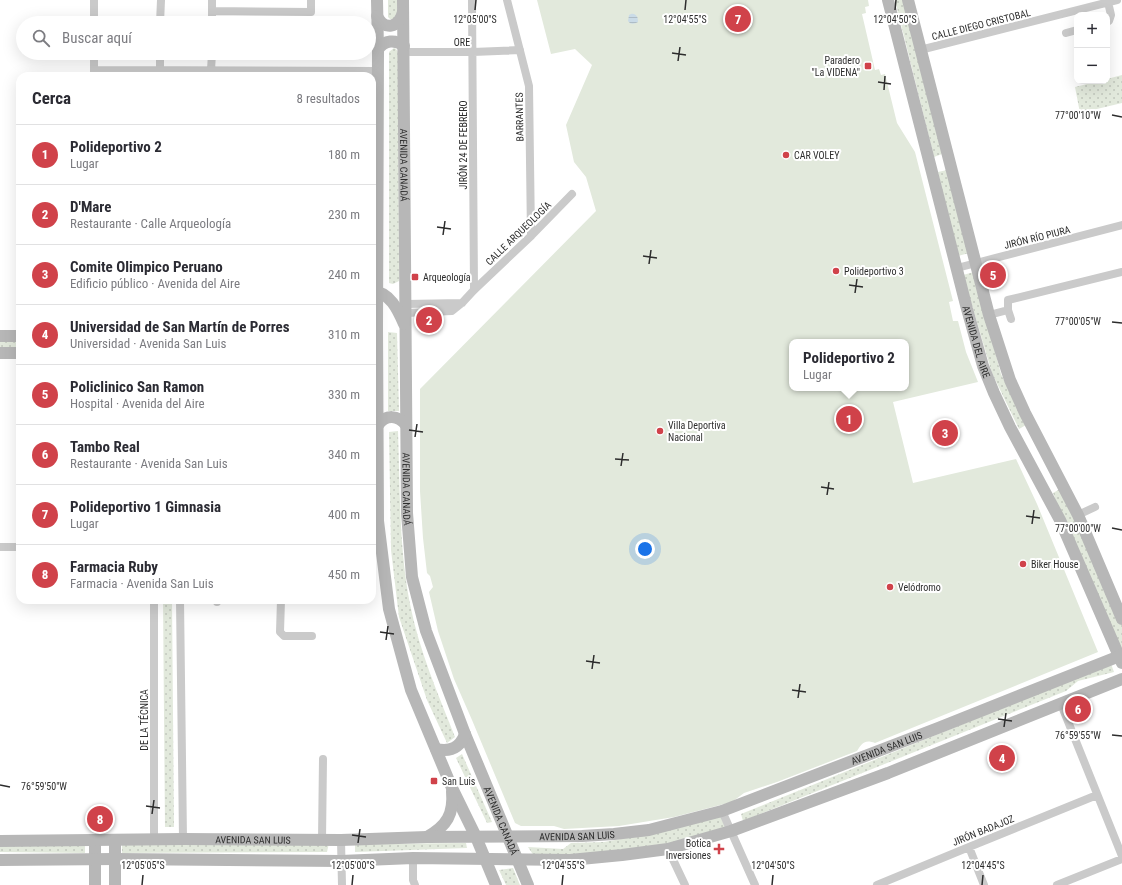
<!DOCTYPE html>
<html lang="es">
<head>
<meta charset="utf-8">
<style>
	:root { --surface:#fff; --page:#f7f7f7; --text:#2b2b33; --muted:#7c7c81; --line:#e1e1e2; --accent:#d0424a }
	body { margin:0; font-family:"Roboto Condensed",sans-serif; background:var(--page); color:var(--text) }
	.controls { position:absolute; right:12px; top:12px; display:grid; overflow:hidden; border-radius:8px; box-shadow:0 4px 16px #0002 }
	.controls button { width:36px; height:36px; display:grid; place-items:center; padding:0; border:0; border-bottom:1px solid var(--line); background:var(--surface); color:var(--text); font:20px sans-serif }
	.you { position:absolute; left:645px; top:549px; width:14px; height:14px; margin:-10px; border:3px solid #fff; border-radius:50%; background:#1a73e8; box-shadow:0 0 0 6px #1a73e833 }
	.badge { display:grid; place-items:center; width:26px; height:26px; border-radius:50%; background:var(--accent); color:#fff; font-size:13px; font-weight:700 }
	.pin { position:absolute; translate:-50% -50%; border:2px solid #fff; box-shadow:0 1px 4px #0006 }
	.popup { position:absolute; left:789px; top:339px; width:120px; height:52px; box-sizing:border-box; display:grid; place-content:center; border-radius:8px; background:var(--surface); filter:drop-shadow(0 1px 3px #0005); font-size:13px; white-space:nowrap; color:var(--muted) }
	.popup b { font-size:15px; color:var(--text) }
	.popup::after { content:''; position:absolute; left:50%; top:100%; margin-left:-8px; border:8px solid transparent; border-top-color:var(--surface) }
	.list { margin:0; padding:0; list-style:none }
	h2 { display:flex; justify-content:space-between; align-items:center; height:52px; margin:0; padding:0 16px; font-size:17px }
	h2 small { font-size:13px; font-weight:400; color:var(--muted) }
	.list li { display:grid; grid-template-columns:26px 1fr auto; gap:12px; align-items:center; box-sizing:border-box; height:60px; padding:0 16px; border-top:1px solid var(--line) }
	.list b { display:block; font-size:15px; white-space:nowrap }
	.list p { margin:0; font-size:13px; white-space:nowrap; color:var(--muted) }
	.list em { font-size:13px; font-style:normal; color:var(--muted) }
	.icon { flex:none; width:22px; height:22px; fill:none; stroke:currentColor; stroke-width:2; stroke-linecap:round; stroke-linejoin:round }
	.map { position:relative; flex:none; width:1122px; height:885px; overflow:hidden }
	.search { position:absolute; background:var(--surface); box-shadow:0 4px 16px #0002; left:16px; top:16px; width:360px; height:44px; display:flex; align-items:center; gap:10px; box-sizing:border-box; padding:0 14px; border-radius:22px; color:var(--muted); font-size:15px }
	.panel { position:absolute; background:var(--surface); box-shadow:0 4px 16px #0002; left:16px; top:72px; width:360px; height:532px; border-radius:12px }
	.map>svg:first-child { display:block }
	.grass { fill:url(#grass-dots) }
	.garden { fill:#e2e9dc; fill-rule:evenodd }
	.water { fill:url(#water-rules) }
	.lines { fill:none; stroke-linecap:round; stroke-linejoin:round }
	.street { stroke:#cacaca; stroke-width:8 }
	.secondary { stroke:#b7b7b7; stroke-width:12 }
	.ticks { fill:none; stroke:#2d2d2d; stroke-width:1.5 }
	.poi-dot { fill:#d0424a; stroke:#fff; stroke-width:1.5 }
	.labels { text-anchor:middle; stroke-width:4; stroke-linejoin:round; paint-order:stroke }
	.street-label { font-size:10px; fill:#2d2d2d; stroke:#fff }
	.poi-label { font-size:10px; fill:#2d2d2d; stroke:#fff; text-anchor:start }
	.ticks-label { font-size:10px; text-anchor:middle; fill:#2d2d2d; stroke:#fff; stroke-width:4; stroke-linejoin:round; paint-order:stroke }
</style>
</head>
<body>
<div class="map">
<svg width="1122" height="885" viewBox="0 0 1122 885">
	<defs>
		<pattern id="grass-dots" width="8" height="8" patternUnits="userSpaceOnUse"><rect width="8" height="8" fill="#e2e9dc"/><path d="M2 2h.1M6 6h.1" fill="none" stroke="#c2c8bd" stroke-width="1.8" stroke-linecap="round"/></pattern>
		<pattern id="water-rules" width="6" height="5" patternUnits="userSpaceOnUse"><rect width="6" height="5" fill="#cadbe7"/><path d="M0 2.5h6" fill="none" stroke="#aebcc6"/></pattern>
	</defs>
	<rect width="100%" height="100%" fill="#fff"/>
	<path class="grass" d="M 388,0 L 397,0 L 397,18 L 394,19 L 390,19 L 388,17 Z
		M 895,0 L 903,0 L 942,154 L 934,157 Z
		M 394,48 L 396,49 L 398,52 L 399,281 L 393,284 L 389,283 L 389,52 Z
		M 1122,75 L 1122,103 L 1080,113 L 1075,87 L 1099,81 L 1107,81 L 1107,79 Z
		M 947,170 L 969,253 L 958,256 L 938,172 Z
		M 974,272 L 1001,374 L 1026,425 L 1019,429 L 992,373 L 963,275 Z
		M 388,332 L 397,333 L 399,411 L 388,411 Z
		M 0,341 L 20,341 L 20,348 L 0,348 Z
		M 398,431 C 400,489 399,548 410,604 C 419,650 438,694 455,737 L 447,743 L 427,700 L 399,617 L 391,550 L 389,432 Z
		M 1060,489 L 1122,623 L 1122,652 L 1075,551 L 1053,493 Z
		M 163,600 L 172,600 L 174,827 L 165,827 Z
		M 1111,664 L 1114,672 L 1078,681 L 1066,691 L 743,821 L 741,814 Z
		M 462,754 L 492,822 L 487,823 L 456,758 Z
		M 720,815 L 726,829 L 666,844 L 622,852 L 534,856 L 528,847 L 563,849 L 571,843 L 604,842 L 648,834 Z
		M 329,843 L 327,852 L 122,853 L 122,844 Z
		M 466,843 L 467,848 L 355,852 L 355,844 Z
		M 0,844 L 85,844 L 85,853 L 0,852 Z
		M 513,868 L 520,885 L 506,885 L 499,870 Z"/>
	<path class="garden" d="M 537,0 L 868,0 L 869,6 L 865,7 L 866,13 L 862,14 L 875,70 L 879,69 L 881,75 L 885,74 L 897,123 L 915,152 L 953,301 L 949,302 L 953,321 L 958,321 L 966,352 L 978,382 L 893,402 L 913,483 L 1016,459 L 1037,504 L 1098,652 L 875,743 C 865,739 862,743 857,751 L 777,782 L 744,793 L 732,802 L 674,817 L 619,826 L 564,829 L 554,826 L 521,826 L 515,823 L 472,720 L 454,679 L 438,631 L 429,592 L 433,587 L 430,576 L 427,573 L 423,538 L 420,491 L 420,389 L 596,211 L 586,177 L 574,162 L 566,125 L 592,65 L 575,49 L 551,54 ZM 792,342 L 906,342 L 906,388 L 792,388 Z"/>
	<path class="water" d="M 631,14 C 636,13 638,17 638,22 C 634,24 631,25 628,21 L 629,15 Z"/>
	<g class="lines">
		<path class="street" d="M 94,0 L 94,23
			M 472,0 L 474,290
			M 507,0 L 529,86 L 531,236
			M 212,11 L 311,12 L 311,0
			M 1107,22 L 1109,21 L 1111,15 L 1108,2
			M 160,23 L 161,0
			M 212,23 L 212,0
			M 1066,33 L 1077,30
			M 920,50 L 1117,0
			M 404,52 L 473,52 L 520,50
			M 94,53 L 94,76
			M 94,70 L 377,71
			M 160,70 L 160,53
			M 211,70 L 212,53
			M 957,268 L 1122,225
			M 406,304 L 462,303
			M 406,313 L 452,311 L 462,303 L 474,290 L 531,236 L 572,194
			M 989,315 L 1008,310
			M 1011,319 L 1008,310 L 1008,300 L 1122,272
			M 1078,515 L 1095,507
			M 0,547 L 20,547
			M 180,600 L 183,839
			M 281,600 L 280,632 L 284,636 L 312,636
			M 217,602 L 217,600
			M 1061,704 L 1122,856
			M 722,811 L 755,885
			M 154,840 L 154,600
			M 322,840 L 323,759
			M 341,840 L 342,885
			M 969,847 L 984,885
			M 668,849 L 685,885
			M 413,858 L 413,880 L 415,885
			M 877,885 L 969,847 L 1097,795
			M 1057,885 L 1122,859"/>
		<g class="secondary">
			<path d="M 377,0 L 378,49 L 377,329 L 378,521 L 389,609 L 411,690 L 452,788 L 476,837 L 496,885"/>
			<path id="s1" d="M 403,0 L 407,513 L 412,577 L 426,631 L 465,734 L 528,885"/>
			<path id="s2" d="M 888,0 L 967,309 L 983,366 L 994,393 L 1010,427 L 1060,520 L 1122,663"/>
			<path d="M 908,0 L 989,315 L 1010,380 L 1025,413 L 1078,515 L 1122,619"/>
			<path d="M 377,16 C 384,31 399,28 403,12"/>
			<path d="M 378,49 C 385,40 395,39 404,46"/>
			<path d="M 372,291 C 390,292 398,310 404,324"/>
			<path d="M 0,336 L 20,336"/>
			<path d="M 0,353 L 20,353"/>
			<path d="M 378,425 C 386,414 398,415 406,425"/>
			<path d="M 436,749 C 450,752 460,748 465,734"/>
			<path d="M 427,837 C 447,826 454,814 452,791"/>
			<path d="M 95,840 L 95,885"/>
			<path id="s3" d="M 0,841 L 183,839 L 341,840 L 427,837 L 582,836 L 614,834 L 649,830 L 722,811 L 938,728 L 1122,655"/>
			<path d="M 0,860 L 115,859 L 341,861 L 413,858 L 570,860 L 622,855 L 668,849 L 731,831 L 888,773 L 1122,679"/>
			<path d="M 115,885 L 115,840"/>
		</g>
	</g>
	<path class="ticks" d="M 475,10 L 476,0M 685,10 L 686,0M 895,10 L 896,0M 672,53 L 686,55M 678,61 L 680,47M 878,82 L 891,84M 884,90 L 885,76M 1112,115 L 1122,117M 437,227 L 451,229M 443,235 L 445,221M 643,256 L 657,258M 649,264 L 651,250M 849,285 L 863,287M 855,293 L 857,279M 1112,322 L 1122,323M 409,430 L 423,432M 415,437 L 417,424M 615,459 L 629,460M 621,466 L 623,453M 821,487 L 834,489M 827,495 L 829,482M 1026,516 L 1040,518M 1032,524 L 1034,510M 1112,528 L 1122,530M 380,632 L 394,634M 386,640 L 388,626M 586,661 L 600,663M 592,669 L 594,655M 792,690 L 806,692M 798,698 L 800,684M 998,719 L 1012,721M 1004,727 L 1006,713M 1112,735 L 1122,736M 0,785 L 10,787M 146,806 L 160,808M 152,814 L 154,800M 352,835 L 366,837M 358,843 L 360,829M 142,885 L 143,875M 352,885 L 353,875M 562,885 L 563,875M 772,885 L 773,875M 982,885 L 983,875"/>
	<g class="poi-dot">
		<rect x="864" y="62" width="8" height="8" rx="2"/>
		<circle cx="786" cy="155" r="4"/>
		<circle cx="836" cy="271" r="4"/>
		<rect x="411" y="273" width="8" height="8" rx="2"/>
		<circle cx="660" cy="431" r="4"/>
		<circle cx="1023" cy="564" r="4"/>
		<circle cx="890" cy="587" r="4"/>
		<rect x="430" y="777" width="8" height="8" rx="2"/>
		<path d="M717 843h4v4h4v4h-4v4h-4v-4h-4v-4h4z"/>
	</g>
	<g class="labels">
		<g class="street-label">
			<text transform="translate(981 24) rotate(-14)" y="4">CALLE DIEGO CRISTOBAL</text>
			<text x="462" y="46">ORE</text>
			<text transform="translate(519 117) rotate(-91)" y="4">BARRANTES</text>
			<text transform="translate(463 145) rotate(-90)" y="4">JIRÓN 24 DE FEBRERO</text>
			<text dy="4" stroke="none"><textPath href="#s1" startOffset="165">AVENIDA CANADÁ</textPath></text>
			<text transform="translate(518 233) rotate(-44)" y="4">CALLE ARQUEOLOGÍA</text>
			<text transform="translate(1037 237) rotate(-14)" y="4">JIRÓN RÍO PIURA</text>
			<text dy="4" stroke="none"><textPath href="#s2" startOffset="353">AVENIDA DEL AIRE</textPath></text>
			<text dy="4" stroke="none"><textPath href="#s1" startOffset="489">AVENIDA CANADÁ</textPath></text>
			<text transform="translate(144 720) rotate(-90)" y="4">DE LA TÉCNICA</text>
			<text dy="4" stroke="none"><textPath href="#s3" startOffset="901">AVENIDA SAN LUIS</textPath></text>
			<text dy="4" stroke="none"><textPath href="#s1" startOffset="837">AVENIDA CANADÁ</textPath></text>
			<text transform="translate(983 830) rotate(-22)" y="4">JIRÓN BADAJOZ</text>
			<text dy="4" stroke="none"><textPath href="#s3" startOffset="577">AVENIDA SAN LUIS</textPath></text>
			<text dy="4" stroke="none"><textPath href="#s3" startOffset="253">AVENIDA SAN LUIS</textPath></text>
		</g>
		<g class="poi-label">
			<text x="860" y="64" text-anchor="end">Paradero<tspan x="860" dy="12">"La VIDENA"</tspan></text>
			<text x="794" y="159">CAR VOLEY</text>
			<text x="844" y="275">Polideportivo 3</text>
			<text x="423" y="281">Arqueología</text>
			<text x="668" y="429">Villa Deportiva<tspan x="668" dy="12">Nacional</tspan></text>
			<text x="1031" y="568">Biker House</text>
			<text x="898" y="591">Velódromo</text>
			<text x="442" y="785">San Luis</text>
			<text x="711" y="847" text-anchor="end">Botica<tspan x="711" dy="12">Inversiones</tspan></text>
		</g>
	</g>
	<g class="ticks-label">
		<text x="475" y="23">12°05'00"S</text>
		<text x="685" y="23">12°04'55"S</text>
		<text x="895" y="23">12°04'50"S</text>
		<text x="1078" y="119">77°00'10"W</text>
		<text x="1078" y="325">77°00'05"W</text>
		<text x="1078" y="532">77°00'00"W</text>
		<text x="1078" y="739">76°59'55"W</text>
		<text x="44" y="790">76°59'50"W</text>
		<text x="143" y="869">12°05'05"S</text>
		<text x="353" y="869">12°05'00"S</text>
		<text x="563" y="869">12°04'55"S</text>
		<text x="773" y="869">12°04'50"S</text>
		<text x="983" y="869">12°04'45"S</text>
	</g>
</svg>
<div class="controls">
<button>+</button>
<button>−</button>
</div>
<div class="you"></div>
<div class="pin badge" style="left:849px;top:419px">1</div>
<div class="popup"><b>Polideportivo 2</b>Lugar</div>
<div class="pin badge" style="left:429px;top:320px">2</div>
<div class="pin badge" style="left:945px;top:433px">3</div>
<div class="pin badge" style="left:1002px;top:758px">4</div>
<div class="pin badge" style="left:993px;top:275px">5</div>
<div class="pin badge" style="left:1078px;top:709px">6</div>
<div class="pin badge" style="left:738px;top:19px">7</div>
<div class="pin badge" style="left:100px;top:819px">8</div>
<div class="search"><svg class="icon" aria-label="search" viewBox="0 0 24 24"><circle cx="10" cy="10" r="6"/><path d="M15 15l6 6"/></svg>Buscar aquí</div>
<section class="panel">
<h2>Cerca<small>8 resultados</small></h2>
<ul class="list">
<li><span class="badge">1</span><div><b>Polideportivo 2</b><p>Lugar</p></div><em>180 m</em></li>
<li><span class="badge">2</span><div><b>D'Mare</b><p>Restaurante · Calle Arqueología</p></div><em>230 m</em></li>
<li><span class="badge">3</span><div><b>Comite Olimpico Peruano</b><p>Edificio público · Avenida del Aire</p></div><em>240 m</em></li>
<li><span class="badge">4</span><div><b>Universidad de San Martín de Porres</b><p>Universidad · Avenida San Luis</p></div><em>310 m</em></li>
<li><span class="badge">5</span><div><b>Policlinico San Ramon</b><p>Hospital · Avenida del Aire</p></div><em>330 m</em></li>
<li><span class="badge">6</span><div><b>Tambo Real</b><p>Restaurante · Avenida San Luis</p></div><em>340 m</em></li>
<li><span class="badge">7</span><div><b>Polideportivo 1 Gimnasia</b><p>Lugar</p></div><em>400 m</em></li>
<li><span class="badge">8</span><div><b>Farmacia Ruby</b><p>Farmacia · Avenida San Luis</p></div><em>450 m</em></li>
</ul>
</section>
</div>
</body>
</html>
